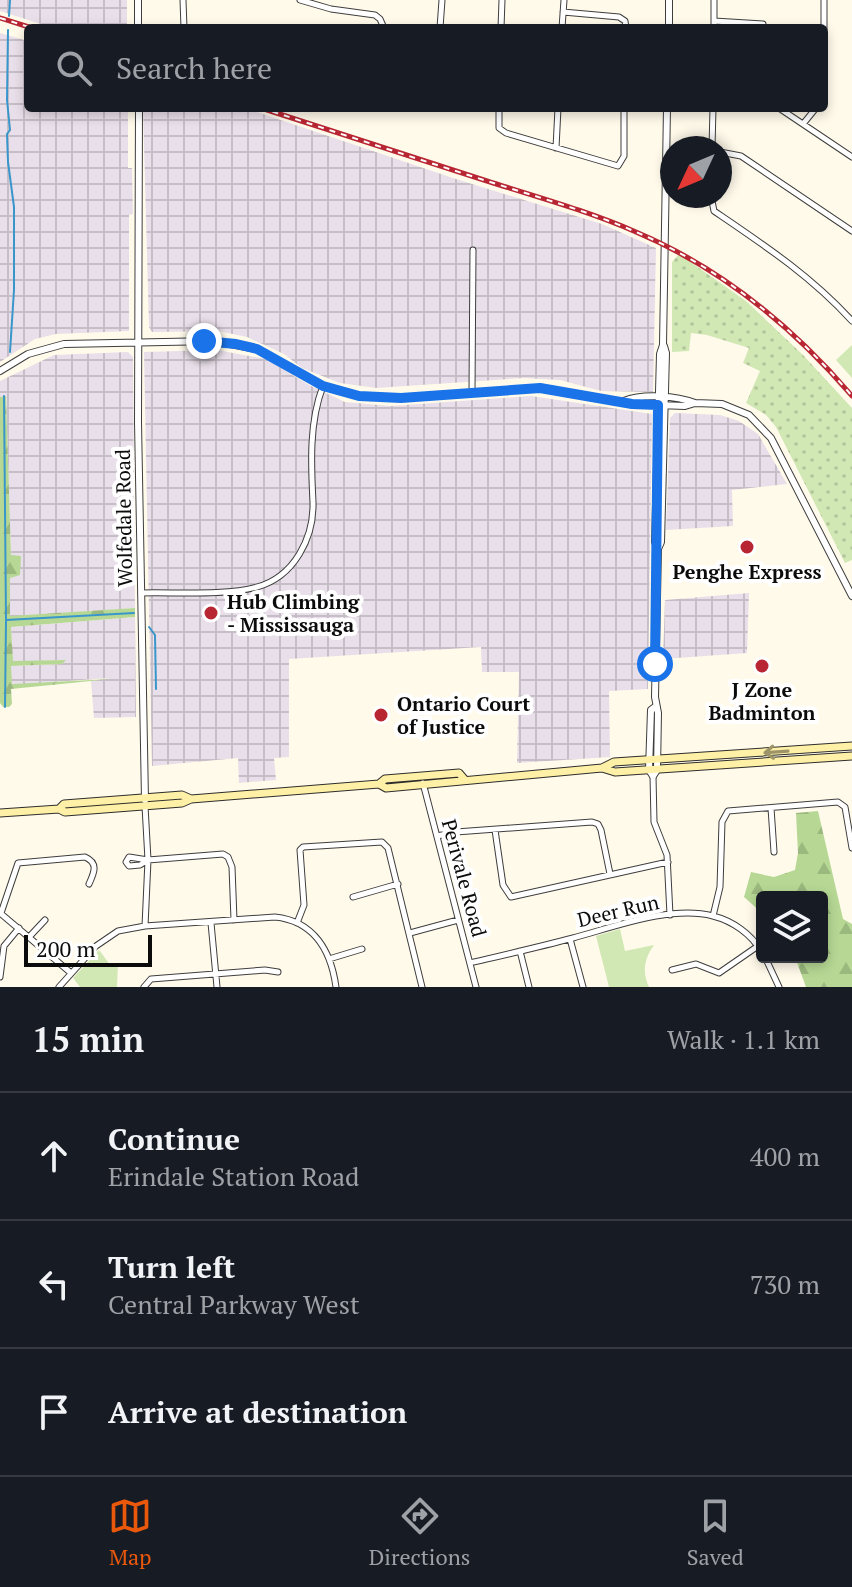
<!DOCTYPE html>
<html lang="en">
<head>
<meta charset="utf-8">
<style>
	:root { --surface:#171b24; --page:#242831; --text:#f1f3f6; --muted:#9ea1a6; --line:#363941; --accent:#ea580c }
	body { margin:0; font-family:"PT Serif",serif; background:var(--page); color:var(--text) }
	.controls { position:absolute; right:24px; bottom:24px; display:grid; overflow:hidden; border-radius:8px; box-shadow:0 4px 12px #0003 }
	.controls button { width:72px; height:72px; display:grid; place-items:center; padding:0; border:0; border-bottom:2px solid var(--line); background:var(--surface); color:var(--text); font:40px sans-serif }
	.compass { position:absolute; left:660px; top:136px; width:72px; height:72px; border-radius:50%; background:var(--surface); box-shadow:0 4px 12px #0003; rotate:226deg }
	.scale { position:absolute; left:24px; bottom:20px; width:128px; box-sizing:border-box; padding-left:8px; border:4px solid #0b0b0b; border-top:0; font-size:22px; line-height:28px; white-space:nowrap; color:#0b0b0b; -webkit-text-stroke:6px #fff; paint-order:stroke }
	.stop { position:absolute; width:24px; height:24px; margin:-18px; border:6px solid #1a73e8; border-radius:50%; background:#fff }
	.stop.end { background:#1a73e8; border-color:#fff; box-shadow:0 2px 8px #0008 }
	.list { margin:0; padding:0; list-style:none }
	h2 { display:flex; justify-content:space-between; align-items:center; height:104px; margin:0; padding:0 32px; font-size:34px }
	h2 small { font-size:26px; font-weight:400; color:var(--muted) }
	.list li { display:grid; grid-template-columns:52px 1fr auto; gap:24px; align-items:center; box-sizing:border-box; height:128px; padding:0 32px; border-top:2px solid var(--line) }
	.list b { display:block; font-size:30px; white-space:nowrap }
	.list p { margin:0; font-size:26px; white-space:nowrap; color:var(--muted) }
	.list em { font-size:26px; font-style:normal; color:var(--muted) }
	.icon { flex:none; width:44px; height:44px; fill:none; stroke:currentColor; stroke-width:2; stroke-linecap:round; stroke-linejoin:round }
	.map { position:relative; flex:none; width:852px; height:987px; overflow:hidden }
	.search { position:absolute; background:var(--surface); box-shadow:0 4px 12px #0003; left:24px; right:24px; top:24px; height:88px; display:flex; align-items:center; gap:20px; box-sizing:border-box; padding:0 28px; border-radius:8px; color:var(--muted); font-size:30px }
	.sheet { height:488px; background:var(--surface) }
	nav { display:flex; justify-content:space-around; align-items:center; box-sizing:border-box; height:112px; border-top:2px solid var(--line); background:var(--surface); font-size:22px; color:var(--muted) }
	nav a { display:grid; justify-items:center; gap:4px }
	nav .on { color:var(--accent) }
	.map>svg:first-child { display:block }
	.industrial { fill:url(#industrial-grid) }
	.grass { fill:url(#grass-dots) }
	.forest { fill:url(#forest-firs) }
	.park { fill:#d1e8b5 }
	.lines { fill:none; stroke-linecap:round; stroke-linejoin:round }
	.stream { stroke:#3896cb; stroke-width:2 }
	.minor-casing { stroke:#3e3e3e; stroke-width:7 }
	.tertiary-casing { stroke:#3e3e3e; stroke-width:8 }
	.secondary-casing { stroke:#2d2d2d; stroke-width:9 }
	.minor { stroke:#fff; stroke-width:5 }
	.tertiary { stroke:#fff; stroke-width:6 }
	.secondary { stroke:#fef0a6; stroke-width:7 }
	.rail-casing { stroke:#b82633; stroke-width:5 }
	.rail { stroke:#fff; stroke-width:2; stroke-dasharray:6; stroke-linecap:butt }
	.oneway { stroke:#9d9468 }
	.route { stroke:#1a73e8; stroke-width:10 }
	.poi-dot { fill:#b82633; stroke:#fff; stroke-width:3 }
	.labels { text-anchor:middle; stroke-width:8; stroke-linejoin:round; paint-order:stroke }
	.street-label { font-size:20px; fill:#0b0b0b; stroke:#fff }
	.poi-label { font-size:20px; font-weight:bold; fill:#0b0b0b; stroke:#fff }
</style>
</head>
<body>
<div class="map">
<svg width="852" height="987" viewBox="0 0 852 987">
	<defs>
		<pattern id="industrial-grid" width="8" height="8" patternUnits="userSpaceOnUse" patternTransform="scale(2)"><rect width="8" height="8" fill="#e9dfea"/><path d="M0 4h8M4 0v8" fill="none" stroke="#c6bec7"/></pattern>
		<pattern id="grass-dots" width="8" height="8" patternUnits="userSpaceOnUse" patternTransform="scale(2)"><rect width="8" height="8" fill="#d1e8b5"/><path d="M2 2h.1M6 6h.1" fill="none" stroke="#b2c69a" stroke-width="1.8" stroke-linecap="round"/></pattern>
		<pattern id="forest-firs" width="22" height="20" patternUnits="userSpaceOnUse" patternTransform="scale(2)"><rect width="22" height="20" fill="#b6d894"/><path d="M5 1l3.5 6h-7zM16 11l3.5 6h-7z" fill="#9bb87e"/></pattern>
	</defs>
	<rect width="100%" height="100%" fill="#fffaea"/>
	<path class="industrial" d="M 0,0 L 127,0 L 127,28 L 53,28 L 0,11 Z
		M 0,33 L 28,41 L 28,108 L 128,108 L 128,168 L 132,168 L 133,214 L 129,215 L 129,331 L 56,334 L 35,339 L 0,362 Z
		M 143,108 L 245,108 L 456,179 L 602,224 L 656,248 L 653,392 L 601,391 L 560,380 L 524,378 L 376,388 L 340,383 L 302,368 L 284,354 L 247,337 L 218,331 L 152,332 L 149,327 Z
		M 217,350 L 266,359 L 309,385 L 345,402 L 391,406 L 531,396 L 652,414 L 648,689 L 609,691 L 610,757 L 517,763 L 519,672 L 482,672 L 481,647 L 289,659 L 289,757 L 274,758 L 276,780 L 239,783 L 238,758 L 152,766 L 144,352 Z
		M 128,352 L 133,357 L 135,608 L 10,617 L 10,577 L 21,556 L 11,556 L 6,397 L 0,397 L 0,381 L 54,355 Z
		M 675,413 L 720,415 L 739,421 L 758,434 L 787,484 L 732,490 L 733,526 L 666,530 L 670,418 Z
		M 749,593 L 747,653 L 663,659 L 665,600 Z
		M 135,617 L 136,717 L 94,718 L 91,681 L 110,678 L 11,685 L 11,666 L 62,664 L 65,660 L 12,662 L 11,627 Z"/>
	<path class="grass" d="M 679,254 L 746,301 L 803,355 L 852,408 L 852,560 L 845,563 L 776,427 L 766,415 L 746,403 L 760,371 L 743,363 L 749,348 L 707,335 L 691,333 L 689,351 L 672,352 L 672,262 Z"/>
	<path class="forest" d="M 6,396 L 11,555 L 21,556 L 20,575 L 10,578 L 10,616 L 135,608 L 135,617 L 11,627 L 13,661 L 66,660 L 62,664 L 11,666 L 12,684 L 111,679 L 11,689 L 12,704 L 9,707 L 3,707 L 0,703 L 0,397 Z
		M 818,811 L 843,919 L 852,924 L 852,987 L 806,987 L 795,957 L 822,957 L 822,897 L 762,897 L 762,913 L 744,897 L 751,872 L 774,877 L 795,870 L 798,853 L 796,813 Z"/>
	<path class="park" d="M 852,345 L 852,378 L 836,360 Z
		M 620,929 L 625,951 L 654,945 C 644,959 642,972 649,987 L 609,987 L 596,936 Z
		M 99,950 L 111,966 L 118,963 L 117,987 L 80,987 L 73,978 Z"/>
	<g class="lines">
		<path class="stream" d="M 9,16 L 10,0
			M 8,30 L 7,100 L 10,130 L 7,134 L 8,162 L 14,207 L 14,290 L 10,352
			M 4,396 L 6,620 L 134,613
			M 149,627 L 155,635 L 156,689
			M 5,707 L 6,621"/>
		<g class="minor-casing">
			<path id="minor" d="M 183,0 L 184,28
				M 300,0 L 331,9 L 375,15 L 380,19 L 384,28
				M 563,12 L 619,17 L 625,21 L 626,28
				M 714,21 L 763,24
				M 440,28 L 442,0
				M 501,28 L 502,0
				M 562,28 L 564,0
				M 714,28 L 714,0
				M 824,28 L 824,0
				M 426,108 L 431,108
				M 499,108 L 499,128 L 506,133 L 618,166 L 624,156 L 624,108
				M 779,108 L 852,157
				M 803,124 L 816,108
				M 556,148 L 558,108
				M 712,148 L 713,108
				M 720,152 L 741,156 L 852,231
				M 711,196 L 714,211 C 764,245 811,276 852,321
				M 472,392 L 473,250
				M 141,593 C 175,592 225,596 257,587 C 294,577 314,538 313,502 C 311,464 309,422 323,386
				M 653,776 L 654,822 L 667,855 L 670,915
				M 423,783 L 476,987
				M 145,806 L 148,860 L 145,926
				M 771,808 L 774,852
				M 495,830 L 503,885 L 511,897 L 668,862
				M 437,836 L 456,832 L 592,822 L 598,824 L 601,830 L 610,874
				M 148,860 L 140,865 L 129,866 L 126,862 L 129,857 L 148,860 L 223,854 L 228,857 L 232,867 L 234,920
				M 353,897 L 398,884
				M 0,913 L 71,973
				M 1,913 L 18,863 L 85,857 C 99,863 94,873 89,884
				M 713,916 L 720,887 L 722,822 L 728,811 L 838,802 L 845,807 L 852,848
				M 211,923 L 217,987
				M 297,923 L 304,905 L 300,850 L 303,847 L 382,842 L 388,848 L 422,987
				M 410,933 L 458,920
				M 30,936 L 45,920
				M 570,939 L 583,987
				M 520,951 L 529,987
				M 765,957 L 779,987
				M 329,959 L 362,949
				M 470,963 C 504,955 539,947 573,938 C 614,927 671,905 713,916 C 733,921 751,934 762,952
				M 672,970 L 696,964 L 719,973 L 758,946
				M 0,977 L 4,946 L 19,928
				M 59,987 L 96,946 L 118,931 L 145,926 L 275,917 C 314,921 331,951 336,987
				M 144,987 L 151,979 L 265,970 L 278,972"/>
		</g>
		<g class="tertiary-casing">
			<path id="tertiary" d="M 138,0 L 138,28
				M 669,28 L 669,0
				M 139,108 L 138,422 L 145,800
				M 0,371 L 28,354 L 64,344 L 214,341 L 257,349 L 323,386 L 359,396 L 401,398 L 540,388 L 632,404 L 685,406 L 695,403 L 722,404 L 749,415 L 771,438 L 852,596
				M 624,401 C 643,393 677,396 695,403
				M 658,549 L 661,542 L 666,353 L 664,346
				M 655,707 L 651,710 L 649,770 L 653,776 L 657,770 L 658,713 L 655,697 L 658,549 L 655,542 L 660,354 L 663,345 L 667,108"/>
		</g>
		<g class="secondary-casing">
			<path id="secondary" d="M 602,768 L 614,762 L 852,746
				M 379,784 L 386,788 L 602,768 L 615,772 L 852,756
				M 59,809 L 64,804 L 182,795 L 191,799
				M 0,813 L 59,809 L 65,812 L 182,803 L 191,799 L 379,784 L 385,779 L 459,773 L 465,780"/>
		</g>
		<use href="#minor" class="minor"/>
		<use href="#tertiary" class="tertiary"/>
		<use href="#secondary" class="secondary"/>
		<g class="rail-casing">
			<path id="rail" d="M 0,18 L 32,28
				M 261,108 C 336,132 411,157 487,181 C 537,197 588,211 636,232 C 721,268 793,327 852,396"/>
		</g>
		<use href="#rail" class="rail"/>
	</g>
	<defs><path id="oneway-shaft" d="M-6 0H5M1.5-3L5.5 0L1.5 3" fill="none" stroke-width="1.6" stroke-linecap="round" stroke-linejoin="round" transform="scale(2)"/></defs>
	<use class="oneway" href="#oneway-shaft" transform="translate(776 752) rotate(176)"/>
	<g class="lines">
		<path class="route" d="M 204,341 L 236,344 L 257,349 L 323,386 L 359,396 L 401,398 L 540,388 L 632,404 L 658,405 L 655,664"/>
	</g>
	<g class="poi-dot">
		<circle cx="747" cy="547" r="8"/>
		<circle cx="211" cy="613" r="8"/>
		<circle cx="762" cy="666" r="8"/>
		<circle cx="381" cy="715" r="8"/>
	</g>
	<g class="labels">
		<g class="street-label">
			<text transform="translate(124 518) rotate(-91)" y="7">Wolfedale Road</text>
			<text transform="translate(464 878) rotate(75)" y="7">Perivale Road</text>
			<text transform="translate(618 911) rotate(-13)" y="7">Deer Run</text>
		</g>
		<g class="poi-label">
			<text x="747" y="579">Penghe Express</text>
			<text x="227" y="609" text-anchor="start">Hub Climbing<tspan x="227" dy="23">- Mississauga</tspan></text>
			<text x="762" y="697">J Zone<tspan x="762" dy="23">Badminton</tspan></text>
			<text x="397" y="711" text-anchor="start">Ontario Court<tspan x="397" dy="23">of Justice</tspan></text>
		</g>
	</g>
</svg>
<div class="controls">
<button><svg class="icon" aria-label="layers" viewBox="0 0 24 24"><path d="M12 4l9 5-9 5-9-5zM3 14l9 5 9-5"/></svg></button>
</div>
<svg class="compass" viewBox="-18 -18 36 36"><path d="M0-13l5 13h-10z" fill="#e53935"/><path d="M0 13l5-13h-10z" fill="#9ea1a6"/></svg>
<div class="scale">200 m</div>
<div class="stop" style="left:655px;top:664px"></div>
<div class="stop end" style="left:204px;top:341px"></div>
<div class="search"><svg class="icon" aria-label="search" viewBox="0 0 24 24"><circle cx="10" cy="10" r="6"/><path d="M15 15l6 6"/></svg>Search here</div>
</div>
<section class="sheet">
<h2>15 min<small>Walk · 1.1 km</small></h2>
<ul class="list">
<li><svg class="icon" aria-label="ahead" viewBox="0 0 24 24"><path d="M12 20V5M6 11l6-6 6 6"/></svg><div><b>Continue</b><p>Erindale Station Road</p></div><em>400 m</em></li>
<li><svg class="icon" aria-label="left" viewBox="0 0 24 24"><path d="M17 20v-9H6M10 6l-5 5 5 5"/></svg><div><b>Turn left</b><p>Central Parkway West</p></div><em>730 m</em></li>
<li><svg class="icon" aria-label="arrive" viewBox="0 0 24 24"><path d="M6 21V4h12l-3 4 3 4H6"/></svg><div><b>Arrive at destination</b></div></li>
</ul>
</section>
<nav>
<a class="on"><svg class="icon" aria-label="map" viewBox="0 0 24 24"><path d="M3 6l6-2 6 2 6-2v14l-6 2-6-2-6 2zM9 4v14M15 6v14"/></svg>Map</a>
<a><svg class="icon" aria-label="directions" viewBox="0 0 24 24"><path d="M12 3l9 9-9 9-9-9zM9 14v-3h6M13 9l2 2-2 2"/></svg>Directions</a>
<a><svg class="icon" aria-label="saved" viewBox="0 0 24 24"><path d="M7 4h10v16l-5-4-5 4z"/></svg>Saved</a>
</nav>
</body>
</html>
